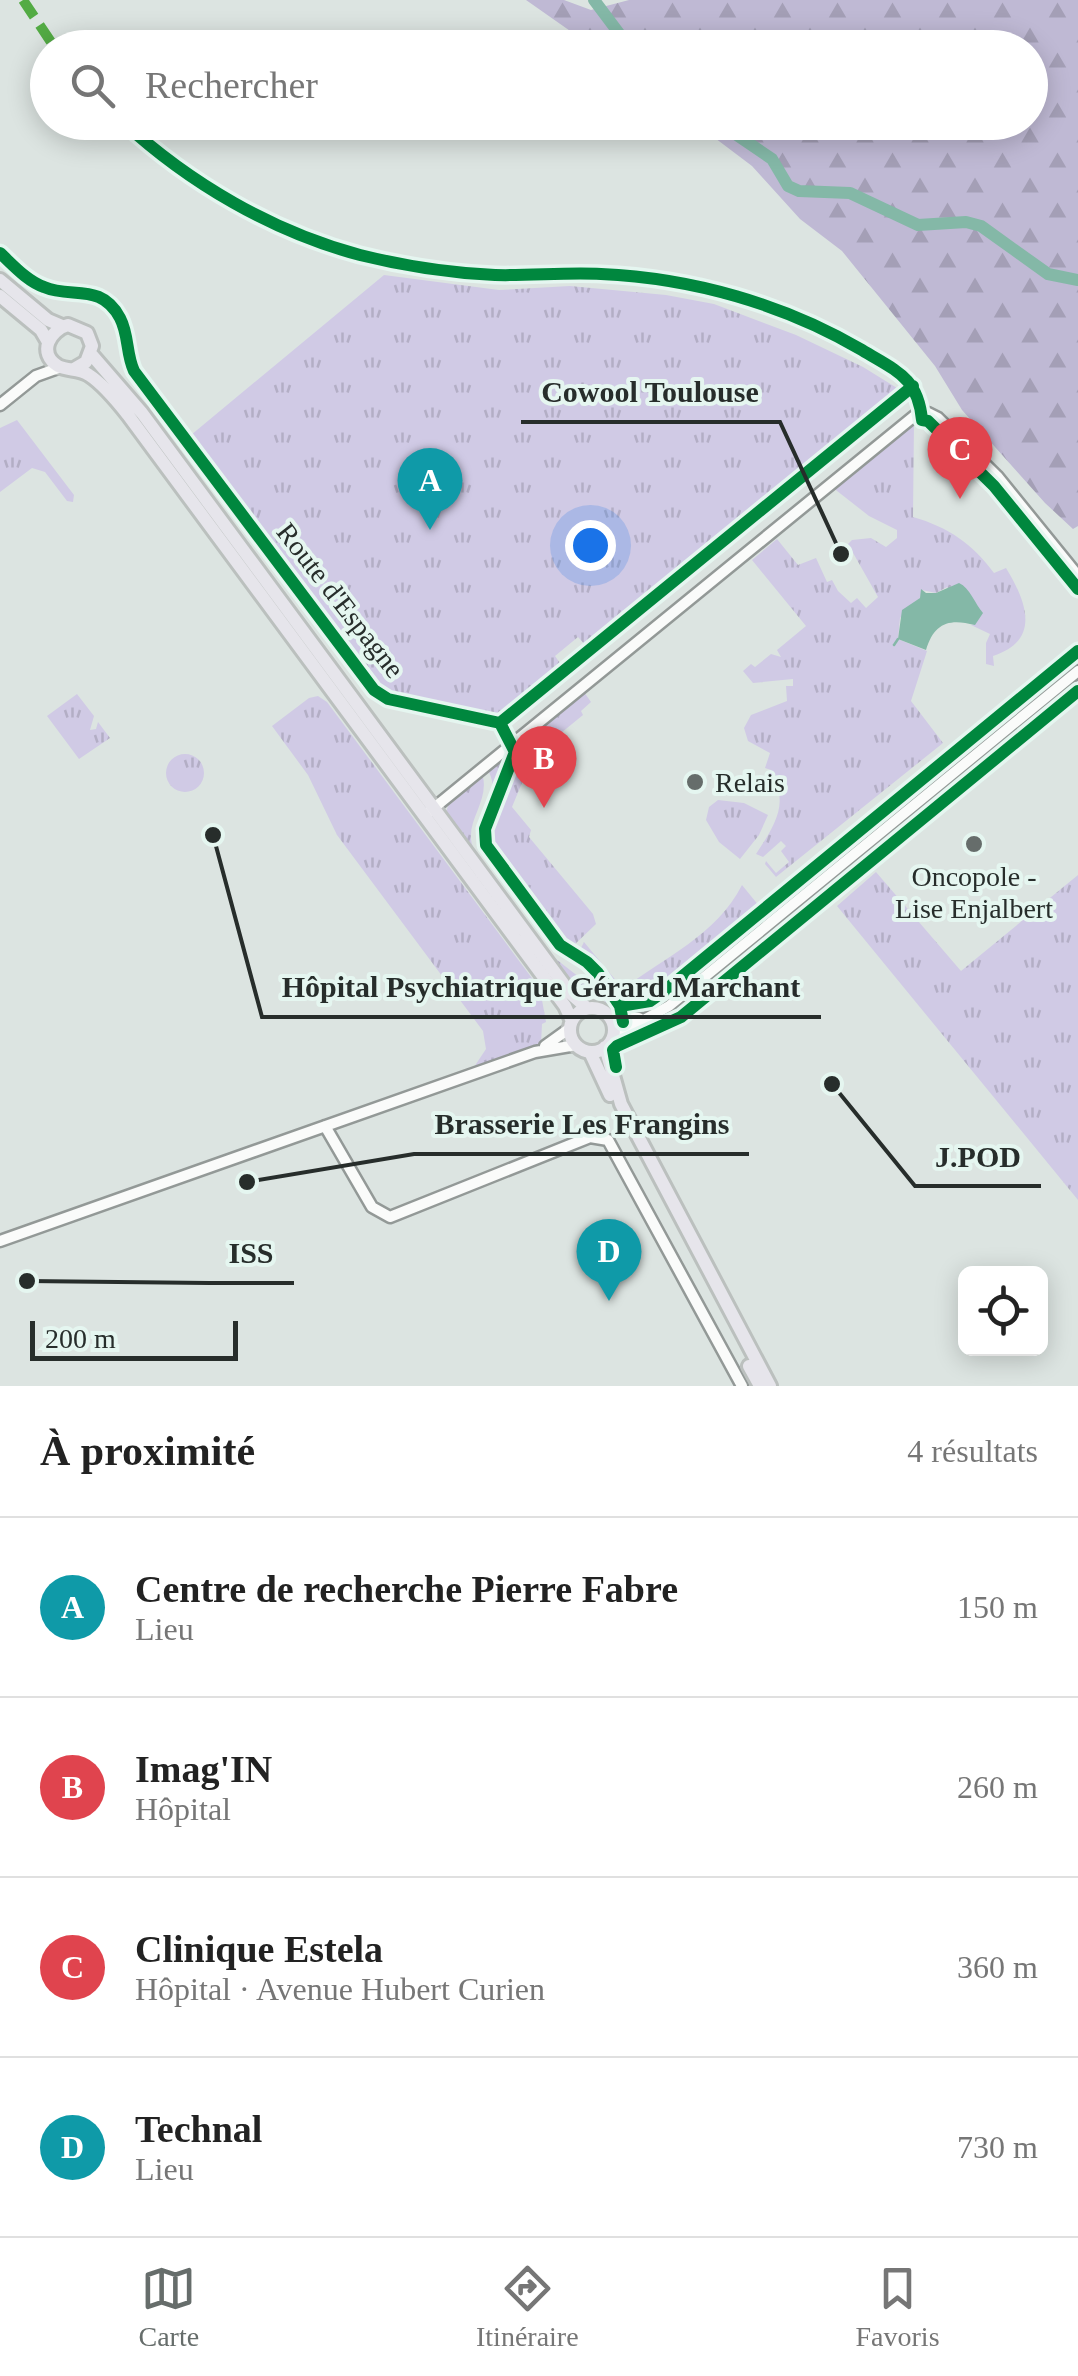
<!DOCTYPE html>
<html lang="fr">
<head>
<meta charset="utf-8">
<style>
	:root { --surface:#fff; --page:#f2f2f2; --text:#222; --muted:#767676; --line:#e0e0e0; --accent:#666d6b }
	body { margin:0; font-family:Georgia,serif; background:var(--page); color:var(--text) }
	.controls { position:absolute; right:30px; bottom:30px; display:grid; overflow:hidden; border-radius:15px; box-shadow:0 5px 25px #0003 }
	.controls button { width:90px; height:90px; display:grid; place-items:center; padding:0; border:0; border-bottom:2px solid var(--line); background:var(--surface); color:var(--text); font:50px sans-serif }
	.scale { position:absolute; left:30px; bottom:25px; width:208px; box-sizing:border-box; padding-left:10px; border:5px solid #272d2b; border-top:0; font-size:28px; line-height:35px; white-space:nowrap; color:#272d2b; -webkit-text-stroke:8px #e5f6f0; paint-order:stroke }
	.you { position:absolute; left:590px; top:545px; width:35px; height:35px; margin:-25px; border:8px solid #fff; border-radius:50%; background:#1a73e8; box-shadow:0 0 0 15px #1a73e833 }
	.badge { display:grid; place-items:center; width:65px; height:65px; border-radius:50%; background:var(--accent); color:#fff; font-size:32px; font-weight:700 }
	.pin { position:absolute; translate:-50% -82px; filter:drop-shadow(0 2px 5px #0008) }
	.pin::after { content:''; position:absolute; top:52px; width:35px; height:30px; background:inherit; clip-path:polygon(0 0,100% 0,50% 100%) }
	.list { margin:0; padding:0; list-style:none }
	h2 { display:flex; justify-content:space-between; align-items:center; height:130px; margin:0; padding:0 40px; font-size:42px }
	h2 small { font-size:32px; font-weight:400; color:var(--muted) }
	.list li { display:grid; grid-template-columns:65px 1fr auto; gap:30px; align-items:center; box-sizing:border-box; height:180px; padding:0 40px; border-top:2px solid var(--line) }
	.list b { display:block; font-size:38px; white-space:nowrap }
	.list p { margin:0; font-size:32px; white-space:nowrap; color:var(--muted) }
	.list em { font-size:32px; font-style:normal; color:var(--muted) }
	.icon { flex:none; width:55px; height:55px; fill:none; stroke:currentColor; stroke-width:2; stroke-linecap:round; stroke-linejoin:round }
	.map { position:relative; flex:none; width:1078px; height:1386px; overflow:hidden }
	.search { position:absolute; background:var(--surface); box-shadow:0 5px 25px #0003; left:30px; right:30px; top:30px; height:110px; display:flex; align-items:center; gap:25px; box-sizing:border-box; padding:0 35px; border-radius:55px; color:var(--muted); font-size:38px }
	.sheet { height:850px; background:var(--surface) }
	nav { display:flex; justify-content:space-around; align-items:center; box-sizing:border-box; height:140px; border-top:2px solid var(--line); background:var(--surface); font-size:28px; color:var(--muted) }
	nav a { display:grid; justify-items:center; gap:5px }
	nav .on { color:var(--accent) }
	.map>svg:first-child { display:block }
	.grass { fill:url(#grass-tufts) }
	.forest { fill:url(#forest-firs) }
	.water { fill:#84b8a7 }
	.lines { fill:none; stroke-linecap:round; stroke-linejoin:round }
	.stream { stroke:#84b8a7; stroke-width:2.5 }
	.river { stroke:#84b8a7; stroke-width:12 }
	.minor-casing { stroke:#939997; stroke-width:15 }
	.major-casing { stroke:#bbc0be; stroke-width:18 }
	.minor { stroke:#fafbfa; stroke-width:10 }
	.major { stroke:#e6e5eb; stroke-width:12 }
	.quiet { stroke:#53ab44; stroke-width:10; stroke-dasharray:20 10; stroke-linecap:butt }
	.cycleway-casing { stroke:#e5f6f0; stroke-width:19 }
	.cycleway { stroke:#00873e; stroke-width:12 }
	.poi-dot { fill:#666d6b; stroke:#e5f6f0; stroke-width:4 }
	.labels { text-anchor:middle; stroke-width:8; stroke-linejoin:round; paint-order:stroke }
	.street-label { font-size:28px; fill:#272d2b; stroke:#e5f6f0 }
	.poi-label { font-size:28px; fill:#272d2b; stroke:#e5f6f0; text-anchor:start }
	.leader { fill:none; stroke:#272d2b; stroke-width:4 }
	.callout-dot { fill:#272d2b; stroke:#e5f6f0; stroke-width:4 }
	.callout-label { font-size:30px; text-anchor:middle; font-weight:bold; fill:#272d2b; stroke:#e5f6f0; stroke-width:8; stroke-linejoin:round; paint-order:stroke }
</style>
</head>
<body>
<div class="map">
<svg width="1078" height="1386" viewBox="0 0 1078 1386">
	<defs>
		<pattern id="grass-tufts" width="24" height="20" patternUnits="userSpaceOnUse" patternTransform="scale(2.5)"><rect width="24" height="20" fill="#d0cae5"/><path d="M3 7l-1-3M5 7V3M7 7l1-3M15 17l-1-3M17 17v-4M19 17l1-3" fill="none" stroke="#b3aec5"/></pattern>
		<pattern id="forest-firs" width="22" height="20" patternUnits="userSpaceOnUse" patternTransform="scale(2.5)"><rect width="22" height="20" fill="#bfb9d4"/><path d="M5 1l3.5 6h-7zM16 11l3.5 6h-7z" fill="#a49fb6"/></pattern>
	</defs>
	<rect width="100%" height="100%" fill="#dce4e1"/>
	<path class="grass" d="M 384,275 L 499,290 L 570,286 L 666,295 L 714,304 L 796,335 L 863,367 L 897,388 L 587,647 L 578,637 L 555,656 L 562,666 L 503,715 L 493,717 L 401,698 L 379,688 L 191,435 Z
		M 17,420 L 74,495 L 73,502 L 67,501 L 45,472 L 32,468 L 0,492 L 0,428 Z
		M 914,422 L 913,517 C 948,527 973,544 994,573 L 1006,568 C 1026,601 1042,640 993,656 L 994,666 L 986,664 L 986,643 L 990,634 L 971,625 L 975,624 L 947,587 L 936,593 L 922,590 L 920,598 L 900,618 L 898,639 L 927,651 L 911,701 L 943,743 L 776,877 L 765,864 L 766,861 L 776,873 L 789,862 L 781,851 L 786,846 L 781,841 L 763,857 L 756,854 C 768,835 788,808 776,786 L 767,781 L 771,770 L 765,768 L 770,753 L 748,741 L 744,728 L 751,715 L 787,701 L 786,686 L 793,686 L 793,679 L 753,683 L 743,671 L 751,664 L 755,667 L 771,654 L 781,657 L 777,650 L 806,626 L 752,560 L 777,539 L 798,565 L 816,558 L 827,582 L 832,580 L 838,591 L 851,603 L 857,598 L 866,608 L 878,597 L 848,544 L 852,540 L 871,538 L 886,547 L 897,538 L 897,530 L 869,516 L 832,487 Z
		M 1078,675 L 1078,688 L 908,828 L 906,825 L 947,791 L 944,786 Z
		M 584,692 L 591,702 L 581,711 L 583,715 L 533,756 L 512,807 L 531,830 L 529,837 L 593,914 L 596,924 L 571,948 L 558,950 L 488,858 C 465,822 504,803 489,772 Z
		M 77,694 L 94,716 L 90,730 L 96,729 L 98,722 L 110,738 L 79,759 L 47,716 Z
		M 318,696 L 327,702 L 540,989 L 546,1022 L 542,1024 L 541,1044 L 474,1067 L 486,1049 L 483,1031 L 337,835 L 308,775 L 272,726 L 309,698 Z
		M 989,727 L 991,739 L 898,815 L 891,807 Z
		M166 773a19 19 0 1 1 38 0a19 19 0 1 1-38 0Z
		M 483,777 C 489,804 462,824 474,850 L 552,956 L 588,984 L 589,1004 L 582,1000 L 445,815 L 448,806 Z
		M 718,800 L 744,803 L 768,815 L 759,835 L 740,859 L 719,842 L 706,820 L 709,807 Z
		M 876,872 L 961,971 L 1078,875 L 1078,1200 L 837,906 Z
		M 742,885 L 769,918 L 759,928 L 659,1005 L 636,1014 L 614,1014 L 608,1011 L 599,984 L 576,958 L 584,942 L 623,989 C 663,958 717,935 742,885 Z"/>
	<path class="forest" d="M 526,0 L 564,0 L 591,10 L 629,0 L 1078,0 L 1078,526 L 1073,529 L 1045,503 L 962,410 L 935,366 L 842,251 L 800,219 L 752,166 L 695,123 L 1030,122 L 1030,48 L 593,47 Z"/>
	<path class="water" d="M 959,583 C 970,588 975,604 983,613 L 975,625 C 949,618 934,623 926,650 L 898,639 L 902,610 L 920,598 L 921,589 L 926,593 L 936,593 Z"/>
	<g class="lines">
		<path class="stream" d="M 894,645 L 898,639"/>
		<path class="river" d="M 594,0 L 630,48
			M 731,122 L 731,131 L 772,159 L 788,186 L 799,191 L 850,193 L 918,225 L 966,222 L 981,226 L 1048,274 L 1078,280"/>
		<g class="minor-casing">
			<path id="minor" d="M 0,405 L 36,376 L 61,367
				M 429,812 L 918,413 L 928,413 L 938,418 L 997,476 L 1078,576
				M 610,1017 L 639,1018
				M 613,1037 L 669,1006 L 1078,671
				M 545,1046 L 570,1028
				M 325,1126 L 372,1207 L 390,1217 L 590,1137 L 608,1140 L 742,1386
				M 0,1241 L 535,1052 L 576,1045"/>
		</g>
		<g class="major-casing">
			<path id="major" d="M 0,280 L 48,320 L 62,326
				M 0,296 L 41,330 L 48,342
				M 91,354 L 142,413 L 571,994 L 587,1008
				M 74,369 L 86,362 L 92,346 L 87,333 L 68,325 C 50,330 37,353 58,366 C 68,371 79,368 89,375 C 103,384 117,401 128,415 L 565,1006 L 572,1021
				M570 1030a22 22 0 1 1 44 0a22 22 0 1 1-44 0Z
				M 605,1047 L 621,1104 L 770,1386
				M 590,1052 L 610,1095
				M 749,1366 L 760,1386"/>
		</g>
		<use href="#minor" class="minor"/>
		<use href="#major" class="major"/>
		<path class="quiet" d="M 23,0 L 55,48"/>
		<g class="cycleway-casing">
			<path id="cycleway" d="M 123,122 C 189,183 273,232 360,255 C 404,266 449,273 495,275 C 531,276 566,272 601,274 C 692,278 784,304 862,350 C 896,371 918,377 922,420 L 928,421 L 994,486 L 1078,589
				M 0,253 C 13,265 27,281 44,287 C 71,299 101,282 120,318 C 129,335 126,354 134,371 L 374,690 L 388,699 L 500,723
				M 500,723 L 913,386
				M 500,723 L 515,752 L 485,829 L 486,845 L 560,945 L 587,962 L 598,973 L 620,1006 L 623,1022
				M 620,1006 L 650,1001 L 667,989 L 1078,651
				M 616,1067 L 613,1050 L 617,1046 L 681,1017 L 1078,691"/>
		</g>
		<use href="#cycleway" class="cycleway"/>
	</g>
	<g class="poi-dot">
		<circle cx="695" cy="782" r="10"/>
		<circle cx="974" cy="844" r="10"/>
	</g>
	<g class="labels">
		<g class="street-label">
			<text transform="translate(341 600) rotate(52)" y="10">Route d'Espagne</text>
		</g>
		<g class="poi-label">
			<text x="715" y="792">Relais</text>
			<text x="974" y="886" text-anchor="middle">Oncopole -<tspan x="974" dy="32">Lise Enjalbert</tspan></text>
		</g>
	</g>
	<path class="leader" d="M841 554L780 422H521M213 835L262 1017H821M247 1182L414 1154H749M832 1084L915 1186H1041M27 1281L209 1283H294"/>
	<g class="callout-dot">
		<circle cx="841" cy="554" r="10"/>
		<circle cx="213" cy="835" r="10"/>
		<circle cx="247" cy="1182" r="10"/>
		<circle cx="832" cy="1084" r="10"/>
		<circle cx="27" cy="1281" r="10"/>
	</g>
	<g class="callout-label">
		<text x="650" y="402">Cowool Toulouse</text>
		<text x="541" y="997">Hôpital Psychiatrique Gérard Marchant</text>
		<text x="582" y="1134">Brasserie Les Frangins</text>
		<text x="978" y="1167">J.POD</text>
		<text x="251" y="1263">ISS</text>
	</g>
</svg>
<div class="controls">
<button><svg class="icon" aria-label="locate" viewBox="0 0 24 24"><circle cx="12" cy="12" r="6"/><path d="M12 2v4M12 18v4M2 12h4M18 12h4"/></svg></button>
</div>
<div class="scale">200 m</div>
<div class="you"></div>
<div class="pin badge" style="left:430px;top:530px;background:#0f9aa8">A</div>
<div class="pin badge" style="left:544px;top:808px;background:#e0444e">B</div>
<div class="pin badge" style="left:960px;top:499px;background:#e0444e">C</div>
<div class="pin badge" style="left:609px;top:1301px;background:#0f9aa8">D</div>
<div class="search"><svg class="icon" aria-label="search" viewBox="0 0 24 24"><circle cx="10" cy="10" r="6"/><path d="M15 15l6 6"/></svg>Rechercher</div>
</div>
<section class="sheet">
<h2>À proximité<small>4 résultats</small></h2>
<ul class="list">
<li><span class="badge" style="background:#0f9aa8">A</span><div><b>Centre de recherche Pierre Fabre</b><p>Lieu</p></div><em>150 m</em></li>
<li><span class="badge" style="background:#e0444e">B</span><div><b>Imag'IN</b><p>Hôpital</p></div><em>260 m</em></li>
<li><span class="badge" style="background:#e0444e">C</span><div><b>Clinique Estela</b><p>Hôpital · Avenue Hubert Curien</p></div><em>360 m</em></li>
<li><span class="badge" style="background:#0f9aa8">D</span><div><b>Technal</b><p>Lieu</p></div><em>730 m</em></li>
</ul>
</section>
<nav>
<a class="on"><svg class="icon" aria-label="map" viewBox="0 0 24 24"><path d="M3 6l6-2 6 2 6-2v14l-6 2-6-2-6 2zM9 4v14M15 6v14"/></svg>Carte</a>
<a><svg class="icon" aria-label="directions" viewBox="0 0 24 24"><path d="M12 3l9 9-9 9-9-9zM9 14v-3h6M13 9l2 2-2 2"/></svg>Itinéraire</a>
<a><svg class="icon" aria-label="saved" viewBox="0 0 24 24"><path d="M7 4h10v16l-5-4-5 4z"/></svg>Favoris</a>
</nav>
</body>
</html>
